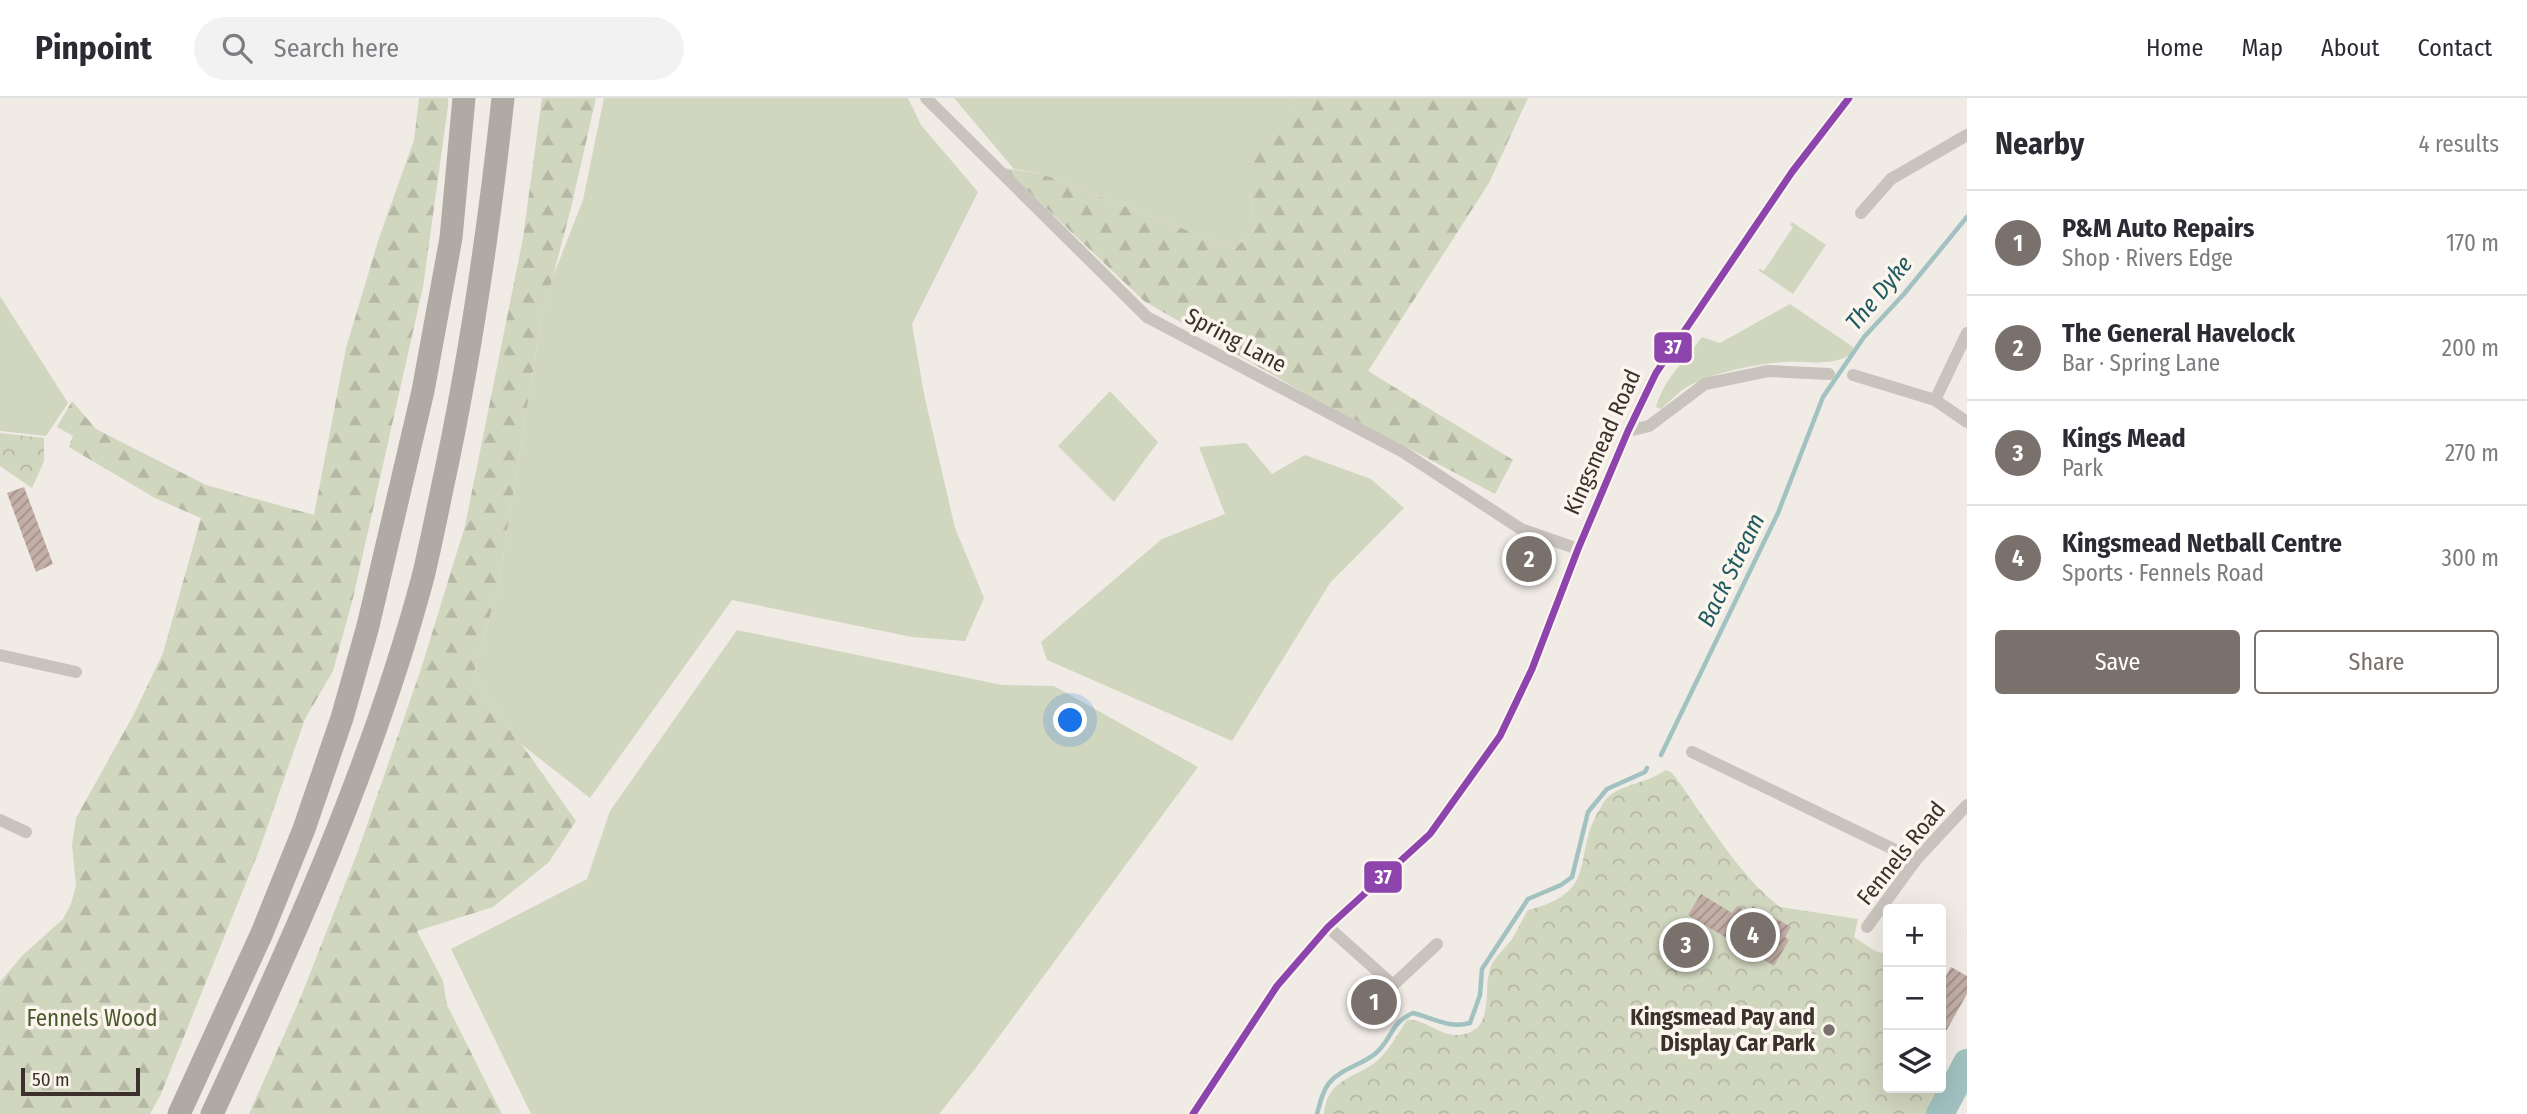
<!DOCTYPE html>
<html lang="en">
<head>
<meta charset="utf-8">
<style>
	:root { --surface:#fff; --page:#f2f2f3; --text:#2b2b33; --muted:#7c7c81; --line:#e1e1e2; --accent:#7a716c }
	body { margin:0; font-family:"Fira Sans Condensed",sans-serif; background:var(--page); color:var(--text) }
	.controls { position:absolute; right:21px; bottom:21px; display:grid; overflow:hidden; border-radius:7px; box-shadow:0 7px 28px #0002 }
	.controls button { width:63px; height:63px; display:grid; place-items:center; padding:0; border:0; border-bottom:2px solid var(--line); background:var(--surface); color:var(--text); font:35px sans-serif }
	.scale { position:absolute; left:21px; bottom:18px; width:119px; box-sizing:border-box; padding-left:7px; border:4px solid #3b302b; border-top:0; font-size:19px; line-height:24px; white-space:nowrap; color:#3b302b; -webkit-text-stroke:5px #fbf5ee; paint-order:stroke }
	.you { position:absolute; left:1071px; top:623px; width:24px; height:24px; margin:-18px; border:5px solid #fff; border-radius:50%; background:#1a73e8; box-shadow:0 0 0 10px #1a73e833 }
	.badge { display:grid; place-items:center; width:46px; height:46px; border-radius:50%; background:var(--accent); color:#fff; font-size:23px; font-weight:700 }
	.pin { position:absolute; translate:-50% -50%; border:4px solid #fff; box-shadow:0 2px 7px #0006 }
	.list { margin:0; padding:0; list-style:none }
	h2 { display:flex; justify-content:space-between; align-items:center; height:91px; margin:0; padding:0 28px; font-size:30px }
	h2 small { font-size:23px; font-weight:400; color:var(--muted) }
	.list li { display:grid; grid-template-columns:46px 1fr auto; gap:21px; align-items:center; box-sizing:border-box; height:105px; padding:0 28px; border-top:2px solid var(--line) }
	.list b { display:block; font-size:26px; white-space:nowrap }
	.list p { margin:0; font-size:23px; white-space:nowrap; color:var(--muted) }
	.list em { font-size:23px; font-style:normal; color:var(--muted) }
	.actions { display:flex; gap:14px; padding:21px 28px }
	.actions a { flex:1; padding:16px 0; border:2px solid var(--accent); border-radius:7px; text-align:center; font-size:24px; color:var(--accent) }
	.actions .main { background:var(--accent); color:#fff }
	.icon { flex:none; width:38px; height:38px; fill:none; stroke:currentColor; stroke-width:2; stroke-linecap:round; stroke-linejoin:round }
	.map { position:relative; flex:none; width:1967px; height:1016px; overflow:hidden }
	header { display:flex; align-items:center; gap:42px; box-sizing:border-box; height:98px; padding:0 35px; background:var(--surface); border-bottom:2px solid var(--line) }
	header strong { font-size:33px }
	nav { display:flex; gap:38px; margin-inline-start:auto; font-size:24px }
	.search { width:490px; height:63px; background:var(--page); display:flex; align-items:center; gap:18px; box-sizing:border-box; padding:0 24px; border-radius:38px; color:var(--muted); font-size:26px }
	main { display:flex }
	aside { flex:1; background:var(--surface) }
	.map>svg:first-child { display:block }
	.green { fill:#d1d6bf }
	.forest { fill:url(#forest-firs) }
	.park { fill:url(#park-crowns) }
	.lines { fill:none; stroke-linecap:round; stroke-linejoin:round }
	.stream { stroke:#a1c2c1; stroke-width:4.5 }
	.river { stroke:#a1c2c1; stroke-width:28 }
	.building { fill:url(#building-hatch) }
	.minor { stroke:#c9c3be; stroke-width:12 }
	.motorway { stroke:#afaaa4; stroke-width:23 }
	.bus-1-casing { stroke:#fbf5ee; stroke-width:12 }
	.bus-1 { stroke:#8e44ad; stroke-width:7 }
	.poi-dot { fill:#7a716c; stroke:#fbf5ee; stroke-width:2.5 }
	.labels { text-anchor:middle; stroke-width:7; stroke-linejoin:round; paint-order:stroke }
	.street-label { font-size:23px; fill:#3b302b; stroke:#fbf5ee }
	.poi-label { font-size:23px; font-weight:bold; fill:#3b302b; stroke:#fbf5ee; text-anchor:end }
	.park-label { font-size:23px; fill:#4a5a2e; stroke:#fbf5ee }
	.water-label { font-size:24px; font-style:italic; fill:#1f5a5e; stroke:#fbf5ee }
	.line-badge { stroke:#fbf5ee; stroke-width:2.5 }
	.badge-label { font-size:19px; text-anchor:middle; font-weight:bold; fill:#fff }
</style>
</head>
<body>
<header>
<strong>Pinpoint</strong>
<div class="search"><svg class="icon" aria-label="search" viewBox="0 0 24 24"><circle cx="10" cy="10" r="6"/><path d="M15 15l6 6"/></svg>Search here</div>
<nav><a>Home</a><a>Map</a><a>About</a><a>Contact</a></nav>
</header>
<main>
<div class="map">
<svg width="1967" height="1016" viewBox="0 0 1967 1016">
	<defs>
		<pattern id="forest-firs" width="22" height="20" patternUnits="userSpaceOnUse" patternTransform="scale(1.75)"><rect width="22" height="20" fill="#d1d6bf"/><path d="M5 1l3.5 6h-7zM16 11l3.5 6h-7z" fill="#b4b8a4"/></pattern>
		<pattern id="park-crowns" width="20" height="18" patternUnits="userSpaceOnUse" patternTransform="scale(1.75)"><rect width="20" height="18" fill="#d1d6bf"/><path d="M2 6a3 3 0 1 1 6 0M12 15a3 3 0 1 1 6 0" fill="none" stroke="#b4b8a4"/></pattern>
		<pattern id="building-hatch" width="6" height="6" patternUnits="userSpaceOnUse" patternTransform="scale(1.75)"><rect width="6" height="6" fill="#c3afa7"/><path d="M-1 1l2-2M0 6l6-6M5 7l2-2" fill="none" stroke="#a08f88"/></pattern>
	</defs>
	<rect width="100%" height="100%" fill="#f0ebe5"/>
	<path class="green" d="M 604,0 L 908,0 L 921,27 L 978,94 L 912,226 L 924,296 L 955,430 L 984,500 L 965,543 L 912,539 L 732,502 L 590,700 L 521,646 L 473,578 L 498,489 L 541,223 L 552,181 L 583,102 Z
		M 954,0 L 1290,0 L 1289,6 L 1250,94 L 1255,130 L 1235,151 L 1042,76 L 1014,71 Z
		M 1792,124 L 1826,147 L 1793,196 L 1758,172 L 1760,171 L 1764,173 L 1793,129 L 1790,127 Z
		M 0,198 L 68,305 L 46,338 L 0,333 Z
		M 1790,206 L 1853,249 L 1852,255 C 1834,270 1803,262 1782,264 C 1754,266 1705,276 1682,292 C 1675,298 1668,305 1661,311 L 1656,309 C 1664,281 1686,261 1702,239 L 1720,245 Z
		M 1110,293 L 1158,344 L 1114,404 L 1058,348 Z
		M 1246,345 L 1272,376 L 1305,357 L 1371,381 L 1404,410 L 1330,485 L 1232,643 L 1047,562 L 1041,544 L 1162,441 L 1225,416 L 1199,349 Z
		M 737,532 L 1002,587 L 1054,588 L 1198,669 L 978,967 L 939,1016 L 531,1016 L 451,851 L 587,781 L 610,713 Z"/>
	<path class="forest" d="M 419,0 L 448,0 L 448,8 L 423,189 L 353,500 L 333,573 L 305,621 L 260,750 L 160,998 L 150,1016 L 0,1016 L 0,884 L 22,858 L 63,821 L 71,806 L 76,788 L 72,747 L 76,720 L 134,616 L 163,555 L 201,420 L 155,400 L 69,349 L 73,338 L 57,329 L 72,303 L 96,331 L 206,387 L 314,417 L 346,250 L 379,140 L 414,42 Z
		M 542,0 L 596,0 L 571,110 L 541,223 L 498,489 L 473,578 L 576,723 L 549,764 L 493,809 L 417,833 L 443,883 L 447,907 L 502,1016 L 249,1016 L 300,901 L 358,753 L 421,571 L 465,428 L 523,140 Z
		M 1290,0 L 1528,0 L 1489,85 L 1368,273 L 1513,362 L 1495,396 L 1306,296 L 1144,203 L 1004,70 L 1042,76 L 1235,151 L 1255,130 L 1250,94 L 1254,62 L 1289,6 Z"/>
	<path class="park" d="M 0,335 L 44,340 L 44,363 L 32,390 L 0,368 Z
		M 1666,672 L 1671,674 L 1676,680 C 1704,719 1742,781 1780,809 L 1858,821 L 1854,839 L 1875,853 L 1887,856 L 1888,990 L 1914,990 L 1921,993 L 1924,990 L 1941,990 L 1942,980 L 1948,984 L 1930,1016 L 1324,1016 C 1327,980 1355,981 1377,963 C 1389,952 1398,936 1407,922 C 1422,919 1439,938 1458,937 C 1464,937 1473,934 1478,929 C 1492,913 1483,885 1492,866 C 1497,857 1506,849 1512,841 C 1518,832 1522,821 1528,812 C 1600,794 1572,760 1598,714 C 1601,710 1603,704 1607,700 C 1622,686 1648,685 1666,672 Z"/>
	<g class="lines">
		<path class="stream" d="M 1661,657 L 1778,415 L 1823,299 L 1864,239 L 1904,196 L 1967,119
			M 1317,1016 C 1320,1005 1322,994 1329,985 C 1342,970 1362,967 1376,955 C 1392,941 1391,924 1413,915 C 1433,920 1450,931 1470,925 L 1480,897 L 1482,871 L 1528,801 L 1561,787 L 1572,779 L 1588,714 L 1607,691 L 1645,674 L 1647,670"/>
		<path class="river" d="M 1940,1016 L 1967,965"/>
	</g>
	<path class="building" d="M 24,389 L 53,466 L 36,474 L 7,395 Z
		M 1701,796 L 1732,815 L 1737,808 L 1749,815 L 1753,808 L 1791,829 L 1785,839 L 1789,842 L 1774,868 L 1688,817 Z
		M 1951,869 L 1967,878 L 1967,896 L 1941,942 L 1941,887 Z"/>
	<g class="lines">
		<path class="minor" d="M 926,0 L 1147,219 L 1403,354 L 1521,431 L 1578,451
			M 1861,115 L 1891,81 L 1967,37
			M 1853,277 L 1935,302 L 1967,324
			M 1935,302 L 1967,235
			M 1628,333 L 1649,328 L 1705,286 L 1768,273 L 1829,276
			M 0,557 L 76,574
			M 1692,654 L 1916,762
			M 0,722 L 26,734
			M 1328,829 L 1393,887 L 1437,846
			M 1867,829 L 1916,762 L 1967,707
			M 1193,1016 L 1277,888 L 1328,829 L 1430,736 L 1500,638 L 1532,571 L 1578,451 L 1628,333 L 1656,275 L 1792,74 L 1849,0"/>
		<path class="motorway" d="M 179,1016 L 262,835 L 304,731 L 342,620 L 368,528 L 423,293 L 451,140 L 464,0
			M 212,1016 C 293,842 373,666 423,479 C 430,450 436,420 442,391 C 470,262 489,131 503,0"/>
		<g class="bus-1-casing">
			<path id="bus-1" d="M 1193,1016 L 1277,888 L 1328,829 L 1430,736 L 1500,638 L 1532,571 L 1578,451 L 1628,333 L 1656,275 L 1792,74 L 1849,0"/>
		</g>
		<use href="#bus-1" class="bus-1"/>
	</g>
	<circle class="poi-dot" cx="1829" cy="932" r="7"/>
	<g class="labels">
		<g class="street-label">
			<text transform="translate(1236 242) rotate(28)" y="8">Spring Lane</text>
			<text transform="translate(1602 344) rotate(-66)" y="8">Kingsmead Road</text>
			<text transform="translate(1901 755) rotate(-51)" y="8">Fennels Road</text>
		</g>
		<g class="poi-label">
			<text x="1815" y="927">Kingsmead Pay and<tspan x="1815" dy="26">Display Car Park</tspan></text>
		</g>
		<g class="park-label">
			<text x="92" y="928">Fennels Wood</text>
		</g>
		<g class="water-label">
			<text transform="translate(1879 195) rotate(-50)" y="8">The Dyke</text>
			<text transform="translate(1731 472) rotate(-64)" y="8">Back Stream</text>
		</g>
	</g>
	<g class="line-badge">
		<rect x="1653" y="233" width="40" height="33" rx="7" fill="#8e44ad"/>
		<rect x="1363" y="762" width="40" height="34" rx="7" fill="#8e44ad"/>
	</g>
	<g class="badge-label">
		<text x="1673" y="256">37</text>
		<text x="1383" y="786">37</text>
	</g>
</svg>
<div class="controls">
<button>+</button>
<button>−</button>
<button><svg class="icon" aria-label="layers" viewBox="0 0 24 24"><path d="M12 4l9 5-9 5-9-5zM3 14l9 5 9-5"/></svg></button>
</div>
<div class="scale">50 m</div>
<div class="you"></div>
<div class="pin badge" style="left:1374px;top:904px">1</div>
<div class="pin badge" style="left:1529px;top:461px">2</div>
<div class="pin badge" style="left:1686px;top:847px">3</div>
<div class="pin badge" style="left:1753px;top:837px">4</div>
</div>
<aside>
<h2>Nearby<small>4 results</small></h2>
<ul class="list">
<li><span class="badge">1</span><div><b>P&amp;M Auto Repairs</b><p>Shop · Rivers Edge</p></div><em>170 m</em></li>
<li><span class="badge">2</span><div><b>The General Havelock</b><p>Bar · Spring Lane</p></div><em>200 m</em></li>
<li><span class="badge">3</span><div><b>Kings Mead</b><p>Park</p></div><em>270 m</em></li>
<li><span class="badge">4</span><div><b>Kingsmead Netball Centre</b><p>Sports · Fennels Road</p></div><em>300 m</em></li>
</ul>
<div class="actions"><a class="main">Save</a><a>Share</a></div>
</aside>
</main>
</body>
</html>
